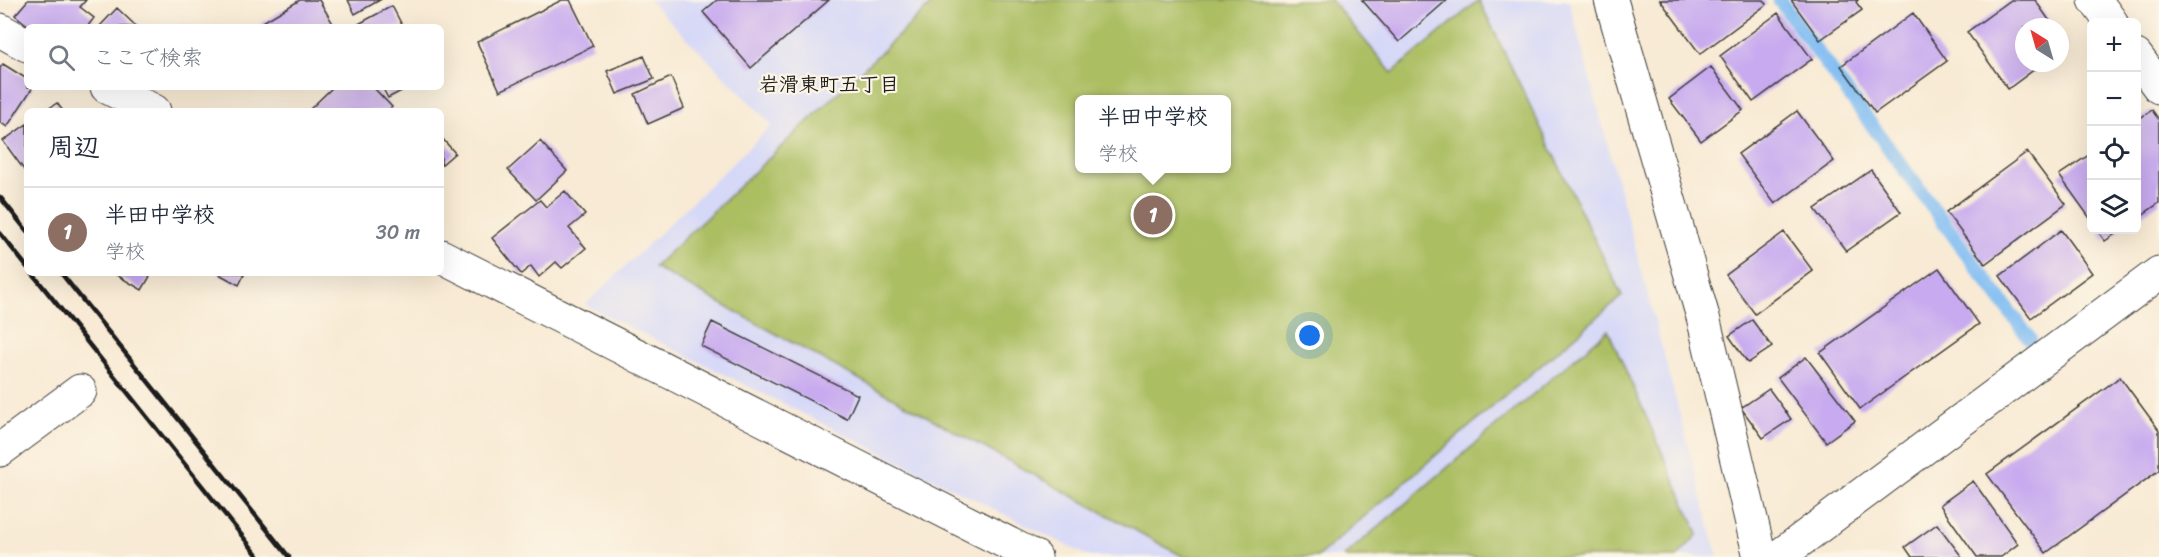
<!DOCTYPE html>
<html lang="ja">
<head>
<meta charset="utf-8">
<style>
	:root { --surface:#fff; --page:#f6f6f7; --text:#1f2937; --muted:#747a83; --line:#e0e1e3; --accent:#111827 }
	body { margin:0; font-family:Sriracha,"Klee One",sans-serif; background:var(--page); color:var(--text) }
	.controls { position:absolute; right:18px; top:18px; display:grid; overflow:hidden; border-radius:9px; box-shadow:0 6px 24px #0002 }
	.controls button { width:54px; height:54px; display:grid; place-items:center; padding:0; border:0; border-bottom:2px solid var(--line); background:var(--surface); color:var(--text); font:30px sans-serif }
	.compass { position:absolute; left:2015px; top:18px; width:54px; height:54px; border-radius:50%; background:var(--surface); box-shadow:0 6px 24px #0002; rotate:323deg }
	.you { position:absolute; left:1310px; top:336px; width:21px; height:21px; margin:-15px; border:4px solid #fff; border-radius:50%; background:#1a73e8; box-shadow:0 0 0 9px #1a73e833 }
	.badge { display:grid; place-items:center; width:39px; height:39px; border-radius:50%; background:var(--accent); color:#fff; font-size:20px; font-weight:700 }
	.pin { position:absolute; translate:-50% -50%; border:3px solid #fff; box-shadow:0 2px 6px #0006 }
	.popup { position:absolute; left:1075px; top:95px; width:156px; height:78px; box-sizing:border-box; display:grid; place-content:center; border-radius:9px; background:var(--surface); filter:drop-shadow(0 2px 4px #0005); font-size:20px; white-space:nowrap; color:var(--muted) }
	.popup b { font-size:22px; color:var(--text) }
	.popup::after { content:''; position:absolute; left:50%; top:100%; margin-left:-12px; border:12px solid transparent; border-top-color:var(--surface) }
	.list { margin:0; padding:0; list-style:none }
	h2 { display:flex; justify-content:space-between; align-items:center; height:78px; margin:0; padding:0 24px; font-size:26px }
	h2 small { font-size:20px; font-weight:400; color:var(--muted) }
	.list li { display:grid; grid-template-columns:39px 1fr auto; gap:18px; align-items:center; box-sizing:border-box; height:90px; padding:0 24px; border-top:2px solid var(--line) }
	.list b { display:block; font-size:22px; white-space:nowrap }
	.list p { margin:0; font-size:20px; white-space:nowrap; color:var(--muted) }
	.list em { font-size:20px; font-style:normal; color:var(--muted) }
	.icon { flex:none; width:33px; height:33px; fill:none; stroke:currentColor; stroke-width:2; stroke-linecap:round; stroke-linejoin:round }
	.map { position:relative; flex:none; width:2159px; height:557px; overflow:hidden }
	.search { position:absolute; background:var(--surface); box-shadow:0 6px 24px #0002; left:24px; top:24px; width:420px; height:66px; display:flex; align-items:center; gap:15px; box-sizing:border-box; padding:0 21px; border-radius:9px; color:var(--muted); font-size:22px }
	.panel { position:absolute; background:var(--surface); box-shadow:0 6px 24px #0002; left:24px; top:108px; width:420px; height:168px; border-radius:9px }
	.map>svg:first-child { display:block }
	.built { fill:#d6d8f8; fill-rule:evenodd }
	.green { fill:#abbe62; stroke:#646d3f; stroke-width:1.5; fill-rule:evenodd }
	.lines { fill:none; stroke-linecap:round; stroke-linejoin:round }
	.stream { stroke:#81bdf3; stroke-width:14 }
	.building { fill:#c7aaef }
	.minor-casing { stroke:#3d3b38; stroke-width:35 }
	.minor { stroke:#fff; stroke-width:33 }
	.rail { stroke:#1c1c1c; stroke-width:4.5 }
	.labels { text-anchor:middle; stroke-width:4.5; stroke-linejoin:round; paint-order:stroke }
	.neighbourhood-label { font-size:20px; font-weight:bold; fill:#1c1c1c; stroke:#fcf5e5 }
</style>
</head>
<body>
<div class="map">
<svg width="2159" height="557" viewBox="0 0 2159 557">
	<rect width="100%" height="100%" fill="#fcf5e5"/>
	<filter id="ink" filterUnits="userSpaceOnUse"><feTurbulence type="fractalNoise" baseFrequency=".0167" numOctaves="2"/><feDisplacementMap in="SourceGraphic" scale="12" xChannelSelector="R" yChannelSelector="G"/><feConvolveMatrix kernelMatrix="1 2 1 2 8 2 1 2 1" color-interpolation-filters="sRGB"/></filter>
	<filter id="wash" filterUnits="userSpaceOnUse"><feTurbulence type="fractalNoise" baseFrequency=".008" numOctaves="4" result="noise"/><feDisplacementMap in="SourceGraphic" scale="24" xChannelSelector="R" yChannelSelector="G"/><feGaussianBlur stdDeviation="1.35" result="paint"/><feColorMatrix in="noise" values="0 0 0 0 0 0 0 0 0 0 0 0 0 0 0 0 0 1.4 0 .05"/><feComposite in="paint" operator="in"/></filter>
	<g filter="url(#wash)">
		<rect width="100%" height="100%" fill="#f8ead4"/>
		<path class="built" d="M 649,0 L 1569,0 L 1718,557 L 1090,557 L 585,305 L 772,125 ZM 1080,100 L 1226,100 L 1226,168 L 1080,168 Z"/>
		<path class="green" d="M 936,0 L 1331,0 L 1392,73 L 1479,0 L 1622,296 L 1317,557 L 1184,557 L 654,267 ZM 1080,100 L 1226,100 L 1226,168 L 1080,168 Z
			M 1608,330 L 1698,534 L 1677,557 L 1343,557 Z"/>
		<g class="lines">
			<path class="stream" d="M 1779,0 L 2030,339"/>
		</g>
		<g id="blocks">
			<path class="building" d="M 28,0 L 86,0 L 80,7 L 94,18 L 87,27 L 30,27 L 15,15 Z
				M 300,0 L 319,0 L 335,27 L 263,27 L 261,23 Z
				M 348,0 L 380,0 L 355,14 Z
				M 562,0 L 570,0 L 593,46 L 500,91 L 477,42 Z
				M 717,0 L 829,0 L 751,68 L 703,12 Z
				M 1362,0 L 1447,0 L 1399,42 Z
				M 1660,0 L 1764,0 L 1767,4 L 1700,54 Z
				M 1791,0 L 1858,0 L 1856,2 L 1862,10 L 1820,40 Z
				M 2011,0 L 2035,0 L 2054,27 L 2024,27 L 2024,63 L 2043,63 L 2008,89 L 1967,32 Z
				M 392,6 L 403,27 L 353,27 Z
				M 117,8 L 137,27 L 99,27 Z
				M 1778,13 L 1812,59 L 1753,102 L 1720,56 Z
				M 1913,13 L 1947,61 L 1875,113 L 1841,66 Z
				M 2060,35 L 2068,45 L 2060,51 Z
				M 644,56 L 654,79 L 617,94 L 607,71 Z
				M 3,64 L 27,79 L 27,87 L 33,87 L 7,127 L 0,122 L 0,68 Z
				M 1711,67 L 1743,110 L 1701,141 L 1669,99 Z
				M 671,77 L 684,108 L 648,124 L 635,94 Z
				M 333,87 L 373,87 L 392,107 L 388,111 L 308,111 Z
				M 382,87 L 409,87 L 388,98 Z
				M 57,103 L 63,111 L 45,111 Z
				M 2152,110 L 2159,120 L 2159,203 L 2136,219 L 2136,121 Z
				M 1797,111 L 1834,161 L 1775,204 L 1738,154 Z
				M 27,124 L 27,174 L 3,141 Z
				M 441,137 L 455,153 L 441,165 Z
				M 540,141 L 567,171 L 536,200 L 508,170 Z
				M 2027,152 L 2066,204 L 1985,264 L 1946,212 Z
				M 2092,153 L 2092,221 L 2059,175 Z
				M 1871,170 L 1901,212 L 1846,251 L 1815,209 Z
				M 565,191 L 585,215 L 569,228 L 586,248 L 562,268 L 556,262 L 539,277 L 531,266 L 521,274 L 492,238 L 540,200 L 546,207 Z
				M 2061,230 L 2092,273 L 2031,318 L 2000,276 Z
				M 2097,230 L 2121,230 L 2105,241 Z
				M 1784,232 L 1813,271 L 1755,314 L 1726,275 Z
				M 1939,268 L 1979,324 L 1860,409 L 1820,353 Z
				M 113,273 L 152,273 L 142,290 Z
				M 217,273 L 245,273 L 239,285 Z
				M 1752,320 L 1772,347 L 1748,363 L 1729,336 Z
				M 712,322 L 858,395 L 847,419 L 701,346 Z
				M 1806,357 L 1855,421 L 1826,442 L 1778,378 Z
				M 2120,377 L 2159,430 L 2159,470 L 2046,553 L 1987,474 Z
				M 1769,389 L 1791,419 L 1763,438 L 1741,408 Z
				M 1973,481 L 2018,544 L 2001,557 L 1977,557 L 1940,505 Z
				M 1937,524 L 1962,557 L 1912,557 L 1905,547 Z"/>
		</g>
	</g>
	<g filter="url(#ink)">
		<use href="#blocks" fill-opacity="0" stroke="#3d3b38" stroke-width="1.5"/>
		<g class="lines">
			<g class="minor-casing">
				<path id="minor" d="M 1611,0 L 1703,317 L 1760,557
					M 2095,0 L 2111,22
					M 0,30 L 27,45
					M 2136,56 L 2159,87
					M 107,87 L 154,111
					M 441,256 L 1035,557
					M 0,450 L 80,391
					M 1778,557 L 2159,273"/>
			</g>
			<use href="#minor" class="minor"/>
			<path class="rail" d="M 0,197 L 27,231
				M 0,233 L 27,267
				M 32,273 L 259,557
				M 61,273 L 289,557"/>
		</g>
	</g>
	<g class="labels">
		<g class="neighbourhood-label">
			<text x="829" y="91">岩滑東町五丁目</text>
		</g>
	</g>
</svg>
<div class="controls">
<button>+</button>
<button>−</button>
<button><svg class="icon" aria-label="locate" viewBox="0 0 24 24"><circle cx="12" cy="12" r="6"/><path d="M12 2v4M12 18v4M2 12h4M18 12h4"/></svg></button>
<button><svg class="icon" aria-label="layers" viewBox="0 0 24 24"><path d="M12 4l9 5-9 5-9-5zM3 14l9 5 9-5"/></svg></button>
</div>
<svg class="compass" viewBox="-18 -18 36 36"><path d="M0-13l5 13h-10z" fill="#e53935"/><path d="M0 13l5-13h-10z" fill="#747a83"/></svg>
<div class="you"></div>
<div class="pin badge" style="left:1153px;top:215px;background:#8d6e63">1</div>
<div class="popup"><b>半田中学校</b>学校</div>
<div class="search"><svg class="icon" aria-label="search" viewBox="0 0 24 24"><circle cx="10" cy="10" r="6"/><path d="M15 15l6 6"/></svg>ここで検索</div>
<section class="panel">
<h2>周辺<small></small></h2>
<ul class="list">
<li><span class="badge" style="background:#8d6e63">1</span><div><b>半田中学校</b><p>学校</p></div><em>30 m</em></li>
</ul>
</section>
</div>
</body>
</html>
